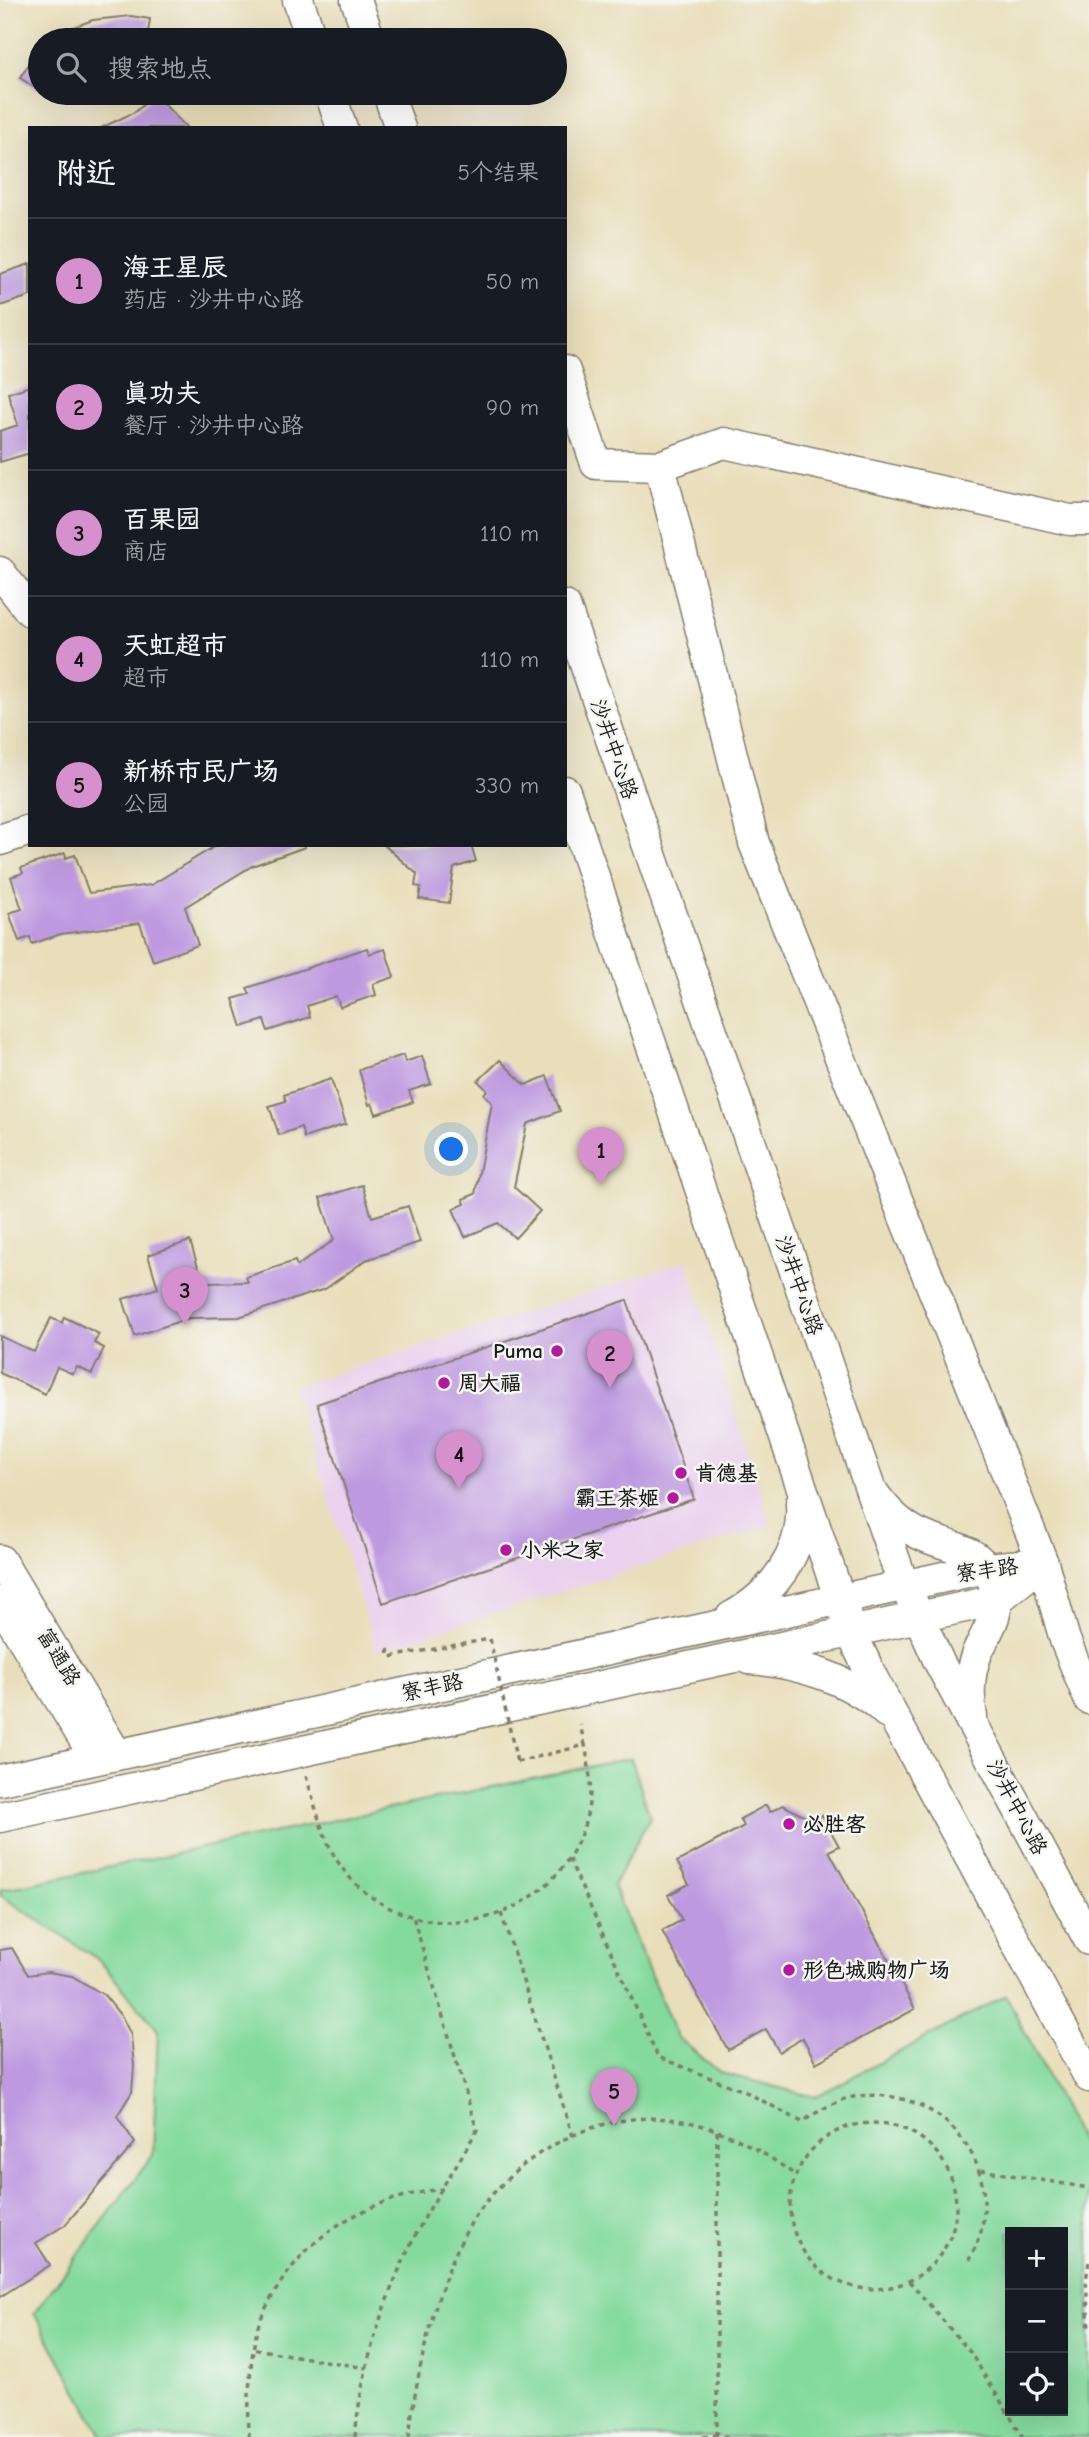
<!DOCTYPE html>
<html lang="zh">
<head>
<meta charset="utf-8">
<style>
	:root { --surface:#171b24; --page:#242831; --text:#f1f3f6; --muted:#9ea1a6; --line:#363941; --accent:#d690ce }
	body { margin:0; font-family:"Comic Neue","LXGW WenKai TC",sans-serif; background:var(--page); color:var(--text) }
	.controls { position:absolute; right:21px; bottom:21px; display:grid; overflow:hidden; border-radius:0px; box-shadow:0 7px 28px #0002 }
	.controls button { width:63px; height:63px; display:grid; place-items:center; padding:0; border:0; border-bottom:2px solid var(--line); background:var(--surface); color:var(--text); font:35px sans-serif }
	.you { position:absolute; left:452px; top:1150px; width:24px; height:24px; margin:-18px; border:5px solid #fff; border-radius:50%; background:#1a73e8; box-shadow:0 0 0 10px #1a73e833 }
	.badge { display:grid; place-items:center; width:46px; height:46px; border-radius:50%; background:var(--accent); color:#111; font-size:23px; font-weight:700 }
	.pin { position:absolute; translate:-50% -58px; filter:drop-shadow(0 2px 4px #0008) }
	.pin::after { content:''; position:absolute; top:37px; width:24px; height:21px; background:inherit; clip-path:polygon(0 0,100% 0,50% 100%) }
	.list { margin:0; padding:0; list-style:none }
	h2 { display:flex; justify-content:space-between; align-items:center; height:91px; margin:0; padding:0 28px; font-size:30px }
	h2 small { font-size:23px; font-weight:400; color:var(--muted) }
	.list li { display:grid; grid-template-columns:46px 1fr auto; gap:21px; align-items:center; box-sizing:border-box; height:126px; padding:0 28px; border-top:2px solid var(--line) }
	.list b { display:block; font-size:26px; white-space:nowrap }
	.list p { margin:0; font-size:23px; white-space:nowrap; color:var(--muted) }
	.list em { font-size:23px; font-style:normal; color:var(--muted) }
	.icon { flex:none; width:38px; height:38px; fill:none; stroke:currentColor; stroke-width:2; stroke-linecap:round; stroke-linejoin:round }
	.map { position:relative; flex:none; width:1089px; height:2437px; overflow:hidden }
	.search { position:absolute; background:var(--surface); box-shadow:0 7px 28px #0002; left:28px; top:28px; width:539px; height:77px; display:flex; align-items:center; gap:18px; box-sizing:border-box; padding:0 24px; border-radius:38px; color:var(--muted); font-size:26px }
	.panel { position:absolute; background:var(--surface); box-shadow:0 7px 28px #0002; left:28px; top:126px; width:539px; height:721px; border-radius:0px }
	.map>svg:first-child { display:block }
	.built { fill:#ead1ed }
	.green { fill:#84da9d; stroke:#507b5c; stroke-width:2; fill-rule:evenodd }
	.building { fill:#bd99e0 }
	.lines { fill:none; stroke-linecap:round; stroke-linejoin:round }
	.minor-casing { stroke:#827d6b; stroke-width:33 }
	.path { stroke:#827d6b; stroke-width:3.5; stroke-dasharray:5 5; stroke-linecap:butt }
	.minor { stroke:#fff; stroke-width:30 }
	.path-bridge { stroke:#827d6b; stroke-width:3.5; stroke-dasharray:5 5; stroke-linecap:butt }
	.poi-dot { fill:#b5179e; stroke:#f6f6f2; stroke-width:2.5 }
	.labels { text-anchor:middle; stroke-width:5; stroke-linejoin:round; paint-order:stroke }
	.street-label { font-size:21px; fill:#1c1c1c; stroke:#f6f6f2 }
	.poi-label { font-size:21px; font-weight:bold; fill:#1c1c1c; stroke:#f6f6f2; text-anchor:start }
</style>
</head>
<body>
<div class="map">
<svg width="1089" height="2437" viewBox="0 0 1089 2437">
	<rect width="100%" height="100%" fill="#f6f6f2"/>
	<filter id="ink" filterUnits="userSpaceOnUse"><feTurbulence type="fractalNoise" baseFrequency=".0143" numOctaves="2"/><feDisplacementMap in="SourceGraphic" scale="14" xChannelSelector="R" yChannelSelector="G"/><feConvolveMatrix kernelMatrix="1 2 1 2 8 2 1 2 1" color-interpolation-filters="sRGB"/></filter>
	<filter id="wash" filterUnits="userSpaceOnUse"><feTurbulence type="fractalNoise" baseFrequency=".00686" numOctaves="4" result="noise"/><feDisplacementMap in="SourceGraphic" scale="28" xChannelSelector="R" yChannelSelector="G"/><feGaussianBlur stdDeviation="1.57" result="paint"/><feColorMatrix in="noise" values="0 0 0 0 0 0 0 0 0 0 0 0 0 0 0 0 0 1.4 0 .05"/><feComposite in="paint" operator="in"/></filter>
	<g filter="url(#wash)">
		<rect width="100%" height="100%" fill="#e9deba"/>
		<path class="built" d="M 687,1261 L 771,1525 L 377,1651 L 293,1387 Z"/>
		<path class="green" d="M 631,1758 L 650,1817 L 613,1886 L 677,2037 L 721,2073 L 815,2097 L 1006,1995 L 1089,2158 L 1089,2437 L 103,2437 L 34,2313 L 153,2155 L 158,2030 L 99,1960 L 0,1895 L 0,1890 ZM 1063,2232 L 1063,2411 L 1010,2411 L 1010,2232 Z"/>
		<g id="blocks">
			<path class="building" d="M 131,16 L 150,19 L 147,40 L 44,40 L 43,38 L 93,20 Z
				M 40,47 L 40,91 L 20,78 Z
				M 155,95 L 187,128 L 101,128 L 135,112 Z
				M 30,264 L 30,296 L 0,306 L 0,274 Z
				M 30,386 L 30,453 L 0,462 L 0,431 L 18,425 L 8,393 Z
				M 217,845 L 305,845 L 305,847 L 252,866 L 185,907 L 198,945 L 153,961 L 140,923 L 61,934 L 32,944 L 30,937 L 19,941 L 9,913 L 22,909 L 11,877 L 23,873 L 21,868 L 65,853 L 66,858 L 75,855 L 89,893 L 151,885 Z
				M 384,845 L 471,845 L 476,861 L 454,868 L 449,903 L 419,899 L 421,887 L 415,886 L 417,874 Z
				M 367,948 L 369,954 L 385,949 L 394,977 L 373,984 L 376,995 L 340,1007 L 336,996 L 307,1006 L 310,1017 L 268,1031 L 264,1020 L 242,1027 L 233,999 L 250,994 L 247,988 Z
				M 403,1055 L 405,1062 L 422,1056 L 431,1084 L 409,1091 L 413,1102 L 376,1114 L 372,1103 L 369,1105 L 359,1070 Z
				M 500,1060 L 525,1085 L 547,1076 L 560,1111 L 527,1124 L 514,1187 L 540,1211 L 515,1238 L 498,1223 L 465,1237 L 453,1209 L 465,1204 L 463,1199 L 475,1194 L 492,1103 L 484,1094 L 487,1090 L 478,1081 Z
				M 331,1079 L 346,1124 L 304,1138 L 301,1127 L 279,1135 L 269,1106 L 286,1101 L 284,1095 Z
				M 362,1185 L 372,1217 L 408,1206 L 420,1242 L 366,1260 L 325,1289 L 239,1317 L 189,1318 L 135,1336 L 123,1299 L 158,1288 L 148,1255 L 190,1241 L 203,1283 L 248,1282 L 246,1277 L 295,1261 L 297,1266 L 334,1240 L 320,1198 Z
				M 627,1300 L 694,1499 L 383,1603 L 317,1404 Z
				M 64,1317 L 99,1334 L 94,1343 L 104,1348 L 92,1374 L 77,1367 L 73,1374 L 57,1367 L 45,1394 L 0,1373 L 0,1336 L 34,1352 L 51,1318 L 62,1323 Z
				M 766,1805 L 770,1812 L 783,1805 L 811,1820 L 822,1815 L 839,1846 L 829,1851 L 915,2009 L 816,2063 L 803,2038 L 779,2052 L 766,2029 L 728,2050 L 662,1931 L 682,1920 L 668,1895 L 689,1884 L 677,1862 L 744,1826 L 740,1819 Z
				M 12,1948 L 28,1975 L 48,1972 L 72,1976 L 104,1995 L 122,2017 L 131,2035 L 134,2066 L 132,2092 L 117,2116 L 135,2143 L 65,2225 L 36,2243 L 50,2265 L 0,2297 L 0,1950 Z"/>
		</g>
	</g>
	<g filter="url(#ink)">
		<use href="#blocks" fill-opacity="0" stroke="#827d6b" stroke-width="2"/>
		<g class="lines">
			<g class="minor-casing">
				<path id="minor" d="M 298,0 L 312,40
					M 356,0 L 370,40
					M 330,93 L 342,128
					M 388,93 L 400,128
					M 565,371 L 596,464 L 660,466 L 724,443 L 1070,520 L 1089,520
					M 660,466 L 754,843 L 1043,1563 L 1065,1640 L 1089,1699
					M 0,572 L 30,611
					M 565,606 L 899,1572 L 939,1662 L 1089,1940
					M 565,791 L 851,1632 L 873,1679 L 1089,2077
					M 0,840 L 30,830
					M 875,1495 C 886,1510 902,1526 919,1534 C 952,1550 982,1545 995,1587 C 1002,1613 987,1630 977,1653 C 969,1673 968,1695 972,1717
					M 0,1560 L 117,1755
					M 0,1602 L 96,1759
					M 731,1617 C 772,1595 805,1552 801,1503
					M 749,1659 C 797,1662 851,1679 886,1712
					M 0,1780 L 986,1568 L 1043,1563
					M 0,1817 L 997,1600 L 1043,1563"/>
			</g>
			<path class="path" d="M 388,1649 L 390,1657 L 490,1639
				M 517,1762 L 585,1745 L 580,1725
				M 306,1776 C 317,1810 323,1845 346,1873 C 365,1897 393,1913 422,1919 C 500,1936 579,1882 589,1803 C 592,1783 589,1764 585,1745
				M 569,1859 L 658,2057 L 746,2092 L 802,2122 C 819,2111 838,2098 859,2096 C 936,2087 999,2154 981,2231 C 979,2241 973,2251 969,2260
				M 501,1913 L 573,2136
				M790 2206a83 83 0 1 1 166 0a83 83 0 1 1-166 0Z
				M 717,2131 L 717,2435
				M 981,2170 L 1089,2188
				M 1089,2262 L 1086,2280 L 1089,2329
				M 909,2281 L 970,2352 L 1023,2437
				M 255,2349 L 366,2368
				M 249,2437 C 248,2402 249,2364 257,2330 C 261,2315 270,2300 278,2287 C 315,2227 375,2197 443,2189
				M 355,2437 C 362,2365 384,2296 417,2232 C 435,2197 458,2164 477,2130 L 413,1917
				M 409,2437 C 416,2372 438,2275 473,2220 C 515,2155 597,2108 676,2120 C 720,2126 760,2149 795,2175
				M 703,2437 L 717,2435 L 730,2437"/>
			<use href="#minor" class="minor"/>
			<path class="path-bridge" d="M 490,1639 L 517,1762"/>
		</g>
	</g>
	<g class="poi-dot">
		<circle cx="557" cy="1351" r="7"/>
		<circle cx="444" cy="1383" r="7"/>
		<circle cx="681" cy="1473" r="7"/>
		<circle cx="673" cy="1498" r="7"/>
		<circle cx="506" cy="1550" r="7"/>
		<circle cx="789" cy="1824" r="7"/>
		<circle cx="789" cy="1970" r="7"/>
	</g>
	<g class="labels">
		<g class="street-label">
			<text transform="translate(614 749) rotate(71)" y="7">沙井中心路</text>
			<text transform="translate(799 1285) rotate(71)" y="7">沙井中心路</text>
			<text transform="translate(987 1570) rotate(-8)" y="7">寮丰路</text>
			<text transform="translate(59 1657) rotate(59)" y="7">富通路</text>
			<text transform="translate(432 1687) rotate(-12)" y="7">寮丰路</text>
			<text transform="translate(1017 1807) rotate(62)" y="7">沙井中心路</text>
		</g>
		<g class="poi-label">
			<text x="543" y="1358" text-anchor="end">Puma</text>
			<text x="458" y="1390">周大福</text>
			<text x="695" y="1480">肯德基</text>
			<text x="659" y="1505" text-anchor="end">霸王茶姬</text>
			<text x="520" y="1557">小米之家</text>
			<text x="803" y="1831">必胜客</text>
			<text x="803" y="1977">形色城购物广场</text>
		</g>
	</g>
</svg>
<div class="controls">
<button>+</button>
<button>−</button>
<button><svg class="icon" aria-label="locate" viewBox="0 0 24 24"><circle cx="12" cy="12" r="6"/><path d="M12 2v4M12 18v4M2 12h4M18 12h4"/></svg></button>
</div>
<div class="you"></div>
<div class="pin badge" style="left:601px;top:1185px">1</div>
<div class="pin badge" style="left:610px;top:1388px">2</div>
<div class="pin badge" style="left:185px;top:1325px">3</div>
<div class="pin badge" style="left:459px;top:1489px">4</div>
<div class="pin badge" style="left:614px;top:2126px">5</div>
<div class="search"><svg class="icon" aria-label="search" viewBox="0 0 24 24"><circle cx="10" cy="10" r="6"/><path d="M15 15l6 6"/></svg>搜索地点</div>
<section class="panel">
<h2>附近<small>5个结果</small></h2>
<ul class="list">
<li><span class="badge">1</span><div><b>海王星辰</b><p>药店 · 沙井中心路</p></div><em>50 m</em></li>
<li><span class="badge">2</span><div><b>真功夫</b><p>餐厅 · 沙井中心路</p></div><em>90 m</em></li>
<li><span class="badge">3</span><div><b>百果园</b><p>商店</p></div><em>110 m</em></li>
<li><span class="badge">4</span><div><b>天虹超市</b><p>超市</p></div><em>110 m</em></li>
<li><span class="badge">5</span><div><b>新桥市民广场</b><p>公园</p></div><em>330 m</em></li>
</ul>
</section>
</div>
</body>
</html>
